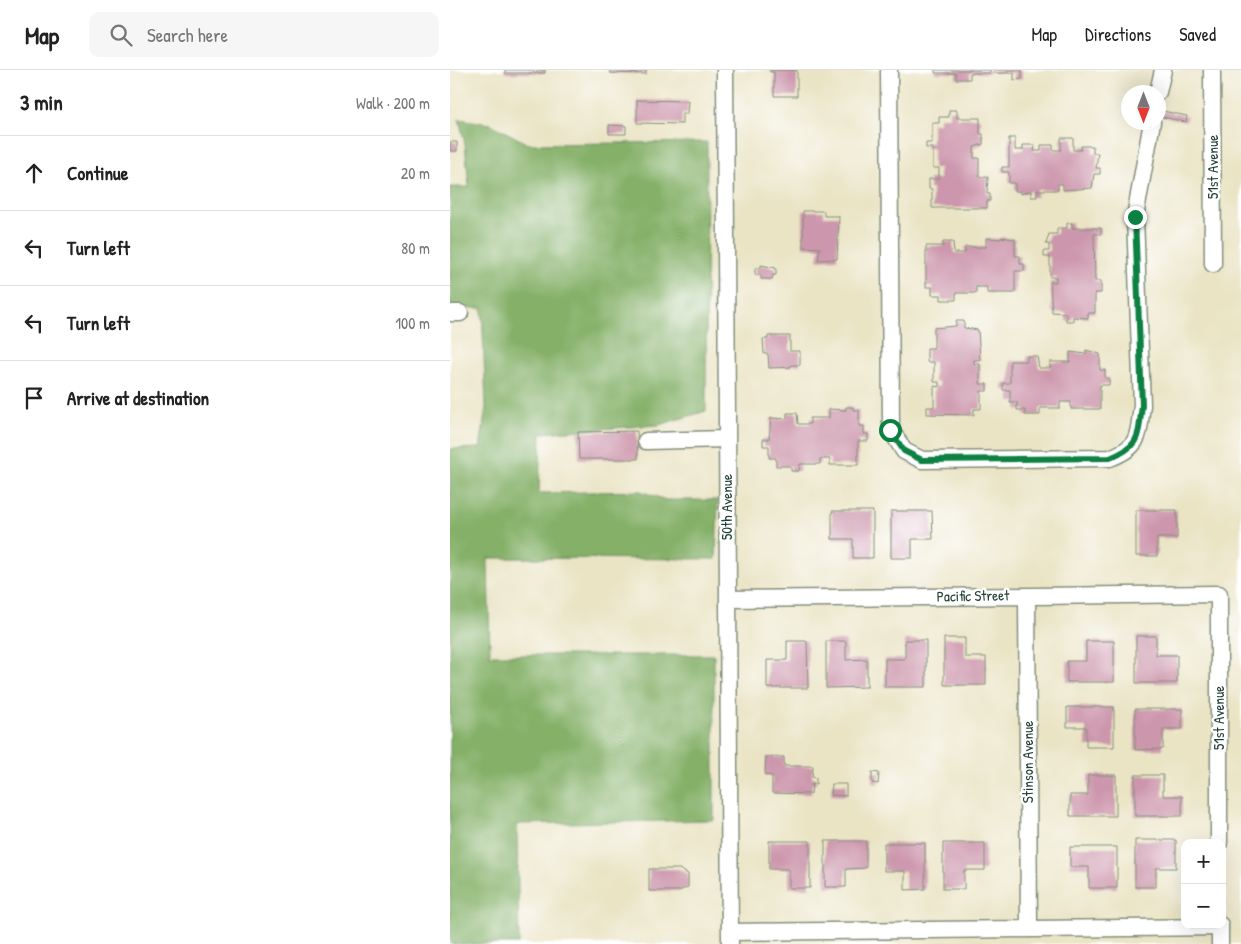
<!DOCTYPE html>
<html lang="en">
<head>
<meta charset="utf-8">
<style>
	:root { --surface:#fff; --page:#f6f6f6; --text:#222; --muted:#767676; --line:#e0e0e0 }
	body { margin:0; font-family:"Patrick Hand",sans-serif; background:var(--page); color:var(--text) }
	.controls { position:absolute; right:15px; bottom:15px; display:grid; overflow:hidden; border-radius:10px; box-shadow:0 5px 20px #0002 }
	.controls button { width:45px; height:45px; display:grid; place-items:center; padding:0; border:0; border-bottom:1px solid var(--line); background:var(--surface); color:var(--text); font:25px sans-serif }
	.compass { position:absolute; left:671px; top:15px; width:45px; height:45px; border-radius:50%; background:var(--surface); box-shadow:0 5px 20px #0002; rotate:180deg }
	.stop { position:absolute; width:15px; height:15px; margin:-11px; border:4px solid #0b8043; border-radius:50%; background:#fff }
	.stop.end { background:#0b8043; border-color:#fff; box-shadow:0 1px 5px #0008 }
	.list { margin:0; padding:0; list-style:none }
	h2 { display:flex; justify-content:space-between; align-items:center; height:65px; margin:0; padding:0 20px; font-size:21px }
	h2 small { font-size:16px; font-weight:400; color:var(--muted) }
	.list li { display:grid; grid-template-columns:32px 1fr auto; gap:15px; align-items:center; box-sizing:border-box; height:75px; padding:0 20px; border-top:1px solid var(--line) }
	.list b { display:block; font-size:19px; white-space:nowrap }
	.list em { font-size:16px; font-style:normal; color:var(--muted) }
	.icon { flex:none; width:28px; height:28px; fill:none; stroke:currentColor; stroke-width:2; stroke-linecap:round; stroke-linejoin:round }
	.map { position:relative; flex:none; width:791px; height:874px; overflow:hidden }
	header { display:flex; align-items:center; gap:30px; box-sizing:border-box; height:70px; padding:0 25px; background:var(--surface); border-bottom:1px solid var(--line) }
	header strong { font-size:24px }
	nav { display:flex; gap:28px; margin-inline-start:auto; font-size:18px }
	.search { width:350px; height:45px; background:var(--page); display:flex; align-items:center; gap:12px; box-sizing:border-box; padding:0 18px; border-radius:10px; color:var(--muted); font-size:19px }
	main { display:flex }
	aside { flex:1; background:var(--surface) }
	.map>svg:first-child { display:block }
	.forest { fill:#84b068; stroke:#52764e }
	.building { fill:#cc96ac }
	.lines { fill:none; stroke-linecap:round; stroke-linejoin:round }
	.minor-casing { stroke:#84907c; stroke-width:19 }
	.minor { stroke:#fff; stroke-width:16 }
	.route { stroke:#0b8043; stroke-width:6 }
	.labels { text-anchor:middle; stroke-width:5; stroke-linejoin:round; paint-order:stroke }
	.street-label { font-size:15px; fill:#1f3d34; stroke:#fff }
</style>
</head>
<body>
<header>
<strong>Map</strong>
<div class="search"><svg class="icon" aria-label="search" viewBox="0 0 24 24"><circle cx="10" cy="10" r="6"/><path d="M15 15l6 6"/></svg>Search here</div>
<nav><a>Map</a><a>Directions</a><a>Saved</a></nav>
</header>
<main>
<aside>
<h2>3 min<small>Walk · 200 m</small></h2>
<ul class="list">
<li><svg class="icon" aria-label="ahead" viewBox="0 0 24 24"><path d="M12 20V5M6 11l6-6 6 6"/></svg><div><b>Continue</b></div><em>20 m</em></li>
<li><svg class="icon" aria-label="left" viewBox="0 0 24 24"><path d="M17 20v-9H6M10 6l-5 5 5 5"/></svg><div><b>Turn left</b></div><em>80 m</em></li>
<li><svg class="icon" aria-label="left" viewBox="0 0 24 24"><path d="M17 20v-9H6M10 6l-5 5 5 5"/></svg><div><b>Turn left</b></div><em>100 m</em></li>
<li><svg class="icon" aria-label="arrive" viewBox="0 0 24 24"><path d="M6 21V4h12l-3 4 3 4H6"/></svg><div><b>Arrive at destination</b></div></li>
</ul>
</aside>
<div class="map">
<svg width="791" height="874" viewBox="0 0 791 874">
	<rect width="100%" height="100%" fill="#fff"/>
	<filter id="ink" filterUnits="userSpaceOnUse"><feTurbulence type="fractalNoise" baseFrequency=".02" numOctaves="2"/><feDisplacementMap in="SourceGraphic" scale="10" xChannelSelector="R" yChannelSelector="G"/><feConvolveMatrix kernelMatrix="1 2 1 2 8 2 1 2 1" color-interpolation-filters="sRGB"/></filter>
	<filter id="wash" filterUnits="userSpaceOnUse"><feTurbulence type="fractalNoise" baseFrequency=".0096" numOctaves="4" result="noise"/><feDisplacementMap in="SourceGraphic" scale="20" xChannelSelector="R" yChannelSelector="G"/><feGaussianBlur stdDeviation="1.12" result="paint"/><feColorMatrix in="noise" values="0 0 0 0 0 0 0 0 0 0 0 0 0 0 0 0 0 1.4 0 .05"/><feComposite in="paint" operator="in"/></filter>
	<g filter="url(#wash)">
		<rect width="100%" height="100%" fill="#eae4c5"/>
		<path class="forest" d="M 9,49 L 41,54 L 78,74 L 257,72 L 256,341 L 209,355 L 91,363 L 89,423 L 190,421 L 216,430 L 268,430 L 266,489 L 38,488 L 40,585 L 264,585 L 264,750 L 67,754 L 69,874 L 0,874 L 0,379 L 30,378 L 36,337 L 32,238 L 0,238 L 0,117 L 19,117 L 15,74 Z"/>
		<g id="blocks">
			<path class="building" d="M 55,0 L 95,0 L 95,3 L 55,3 Z
				M 160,0 L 196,0 L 196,4 L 160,3 Z
				M 320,0 L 347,0 L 347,26 L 324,26 L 324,2 L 320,2 Z
				M 485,0 L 540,0 L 540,3 L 520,3 L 520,9 L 506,9 L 506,3 L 485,3 Z
				M 544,0 L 572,0 L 572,9 L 564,10 L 564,3 L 544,3 Z
				M 187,30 L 238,31 L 237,44 L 232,44 L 232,54 L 187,53 Z
				M 499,40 L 507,40 L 507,48 L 530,48 L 530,64 L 533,64 L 533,74 L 524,77 L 524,88 L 529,88 L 529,107 L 538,107 L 537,124 L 540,124 L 540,131 L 537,131 L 537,138 L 482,138 L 482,119 L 479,119 L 479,109 L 489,109 L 489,98 L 483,98 L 483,78 L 476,78 L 476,73 L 482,73 L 482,53 L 489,53 L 489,47 L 499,47 Z
				M 708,40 L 737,46 L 736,52 L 708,46 Z
				M 159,55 L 176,56 L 176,64 L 159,64 Z
				M 559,68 L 565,68 L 565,80 L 573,80 L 573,75 L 585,75 L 584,81 L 591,81 L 591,75 L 603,75 L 603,80 L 611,80 L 611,68 L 623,68 L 623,80 L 631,80 L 631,76 L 643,76 L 643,83 L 648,83 L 646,98 L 650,98 L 650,104 L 644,104 L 642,118 L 613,120 L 613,114 L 608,114 L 608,120 L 587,120 L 587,127 L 581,127 L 581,121 L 570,124 L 570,121 L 565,121 L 565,113 L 559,113 L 559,102 L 552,102 L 552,97 L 559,97 Z
				M 0,72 L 7,72 L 7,81 L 0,81 Z
				M 353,141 L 374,141 L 374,146 L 389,146 L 387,189 L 368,190 L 370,178 L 353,177 Z
				M 617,153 L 622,153 L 622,158 L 651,158 L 651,164 L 644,164 L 645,211 L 651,211 L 651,223 L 645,223 L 645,243 L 638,243 L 638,248 L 623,247 L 623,251 L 616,251 L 616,243 L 602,242 L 600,212 L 606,212 L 606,207 L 600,207 L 600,187 L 594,187 L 594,181 L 599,181 L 599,174 L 596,174 L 599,164 L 607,164 L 607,158 L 617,158 Z
				M 551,167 L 565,169 L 565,186 L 570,186 L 570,194 L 574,194 L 574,201 L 565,201 L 565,223 L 537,223 L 537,217 L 526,217 L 526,223 L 506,223 L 506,230 L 491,230 L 491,225 L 482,225 L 482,217 L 476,217 L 476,176 L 493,176 L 493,172 L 503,172 L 504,183 L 515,183 L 515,177 L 536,177 L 536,168 L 551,169 Z
				M 311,195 L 326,198 L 326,205 L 323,205 L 322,209 L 311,209 L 311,205 L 305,205 L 305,198 L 311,198 Z
				M 506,251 L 514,251 L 514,258 L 528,260 L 530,290 L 524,290 L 524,294 L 530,294 L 530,314 L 537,314 L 537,321 L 531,321 L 531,339 L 524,339 L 524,345 L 477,344 L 477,337 L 484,337 L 484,316 L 489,317 L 489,312 L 484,312 L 484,292 L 477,292 L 477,278 L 484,278 L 484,258 L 506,256 Z
				M 318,266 L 340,266 L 340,281 L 350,281 L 350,295 L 341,295 L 341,297 L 319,298 L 318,284 L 314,284 L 313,269 L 318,269 Z
				M 636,280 L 650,284 L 650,300 L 655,300 L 655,308 L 659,308 L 659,315 L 650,315 L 650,339 L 621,339 L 621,332 L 610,332 L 610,338 L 590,338 L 590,345 L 575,345 L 575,340 L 567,340 L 567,332 L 560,332 L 560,320 L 553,320 L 553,313 L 560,313 L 560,291 L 577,291 L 577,286 L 587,286 L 589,298 L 600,298 L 600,292 L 620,292 L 620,282 L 636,284 Z
				M 396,337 L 403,337 L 403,340 L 409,340 L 409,356 L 414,356 L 414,364 L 418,364 L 418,371 L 408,371 L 408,395 L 380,395 L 380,389 L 370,389 L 370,394 L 350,394 L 349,401 L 341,401 L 341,396 L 326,396 L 326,388 L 319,388 L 319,376 L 313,376 L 313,369 L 319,369 L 321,348 L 337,349 L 337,343 L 347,343 L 348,354 L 360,354 L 360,348 L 379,348 L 379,339 L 396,340 Z
				M 187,361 L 188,389 L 129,389 L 128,362 Z
				M 686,440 L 727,440 L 727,468 L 707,468 L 707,486 L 686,486 Z
				M 382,441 L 423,441 L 423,488 L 403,488 L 403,469 L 382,469 Z
				M 441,441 L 482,441 L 483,469 L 462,469 L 462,488 L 441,488 Z
				M 686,566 L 706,566 L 706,585 L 727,585 L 727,613 L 686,613 Z
				M 494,568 L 515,568 L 515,587 L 536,587 L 536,615 L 494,615 Z
				M 455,570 L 476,570 L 476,617 L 435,617 L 435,589 L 455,589 Z
				M 337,571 L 357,571 L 358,618 L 317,618 L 317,590 L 337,590 Z
				M 376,571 L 396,571 L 396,590 L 417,589 L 417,617 L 376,618 Z
				M 636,571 L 664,571 L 664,612 L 617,612 L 617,591 L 636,591 Z
				M 617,637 L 664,637 L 664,677 L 636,677 L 636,657 L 617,657 Z
				M 685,639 L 732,639 L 732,659 L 713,659 L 713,679 L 685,680 Z
				M 316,687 L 334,687 L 334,696 L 363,696 L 362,707 L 366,708 L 366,714 L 362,714 L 361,724 L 322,723 L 322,706 L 315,705 Z
				M 422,702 L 429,703 L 428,714 L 422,713 Z
				M 638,705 L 666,705 L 666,746 L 620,746 L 620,725 L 638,725 Z
				M 685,705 L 713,705 L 713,726 L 732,726 L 732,746 L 685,746 Z
				M 382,714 L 396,714 L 396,726 L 381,725 Z
				M 685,770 L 726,770 L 726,798 L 706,798 L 706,817 L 685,817 Z
				M 319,771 L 360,771 L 360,818 L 339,818 L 339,799 L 319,799 Z
				M 375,771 L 416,771 L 416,798 L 396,799 L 396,817 L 375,817 Z
				M 434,773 L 475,773 L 475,819 L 455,820 L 455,801 L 434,801 Z
				M 493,773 L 535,773 L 535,800 L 514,800 L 514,819 L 493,819 Z
				M 620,777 L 667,777 L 667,818 L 639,818 L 639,797 L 620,797 Z
				M 199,799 L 229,799 L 238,804 L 238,817 L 229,821 L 199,821 Z"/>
		</g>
	</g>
	<g filter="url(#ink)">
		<use href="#blocks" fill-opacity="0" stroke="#84907c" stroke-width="1"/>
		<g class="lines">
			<g class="minor-casing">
				<path id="minor" d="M 275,0 L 280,874
					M 439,0 L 441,360 L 454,381 L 472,390 L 660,388 C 691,376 688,366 692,335 L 685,147 L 702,52
					M 762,0 L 763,194
					M 708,22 L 713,0
					M 0,243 L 10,243
					M 196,371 L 277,369
					M 577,526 L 579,859
					M 278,529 L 769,524 L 769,773
					M 770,855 L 770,874
					M 280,862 L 770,857"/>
			</g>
			<use href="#minor" class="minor"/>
		</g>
	</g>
	<g class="lines" filter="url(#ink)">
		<path class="route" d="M 440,360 L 454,381 L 472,390 L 660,388 C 691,376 688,366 692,335 L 685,147"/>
	</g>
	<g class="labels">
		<g class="street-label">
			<text transform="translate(763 97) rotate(-90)" y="5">51st Avenue</text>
			<text transform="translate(277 437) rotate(-90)" y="5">50th Avenue</text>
			<text transform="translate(523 526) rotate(-1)" y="5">Pacific Street</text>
			<text transform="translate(769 648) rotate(-90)" y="5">51st Avenue</text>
			<text transform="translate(578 692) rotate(-90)" y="5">Stinson Avenue</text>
		</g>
	</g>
</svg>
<div class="controls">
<button>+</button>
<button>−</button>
</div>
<svg class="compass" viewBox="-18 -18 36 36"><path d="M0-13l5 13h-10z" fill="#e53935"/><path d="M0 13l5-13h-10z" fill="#767676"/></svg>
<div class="stop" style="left:440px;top:360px"></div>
<div class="stop end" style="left:685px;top:147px"></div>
</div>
</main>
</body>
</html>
